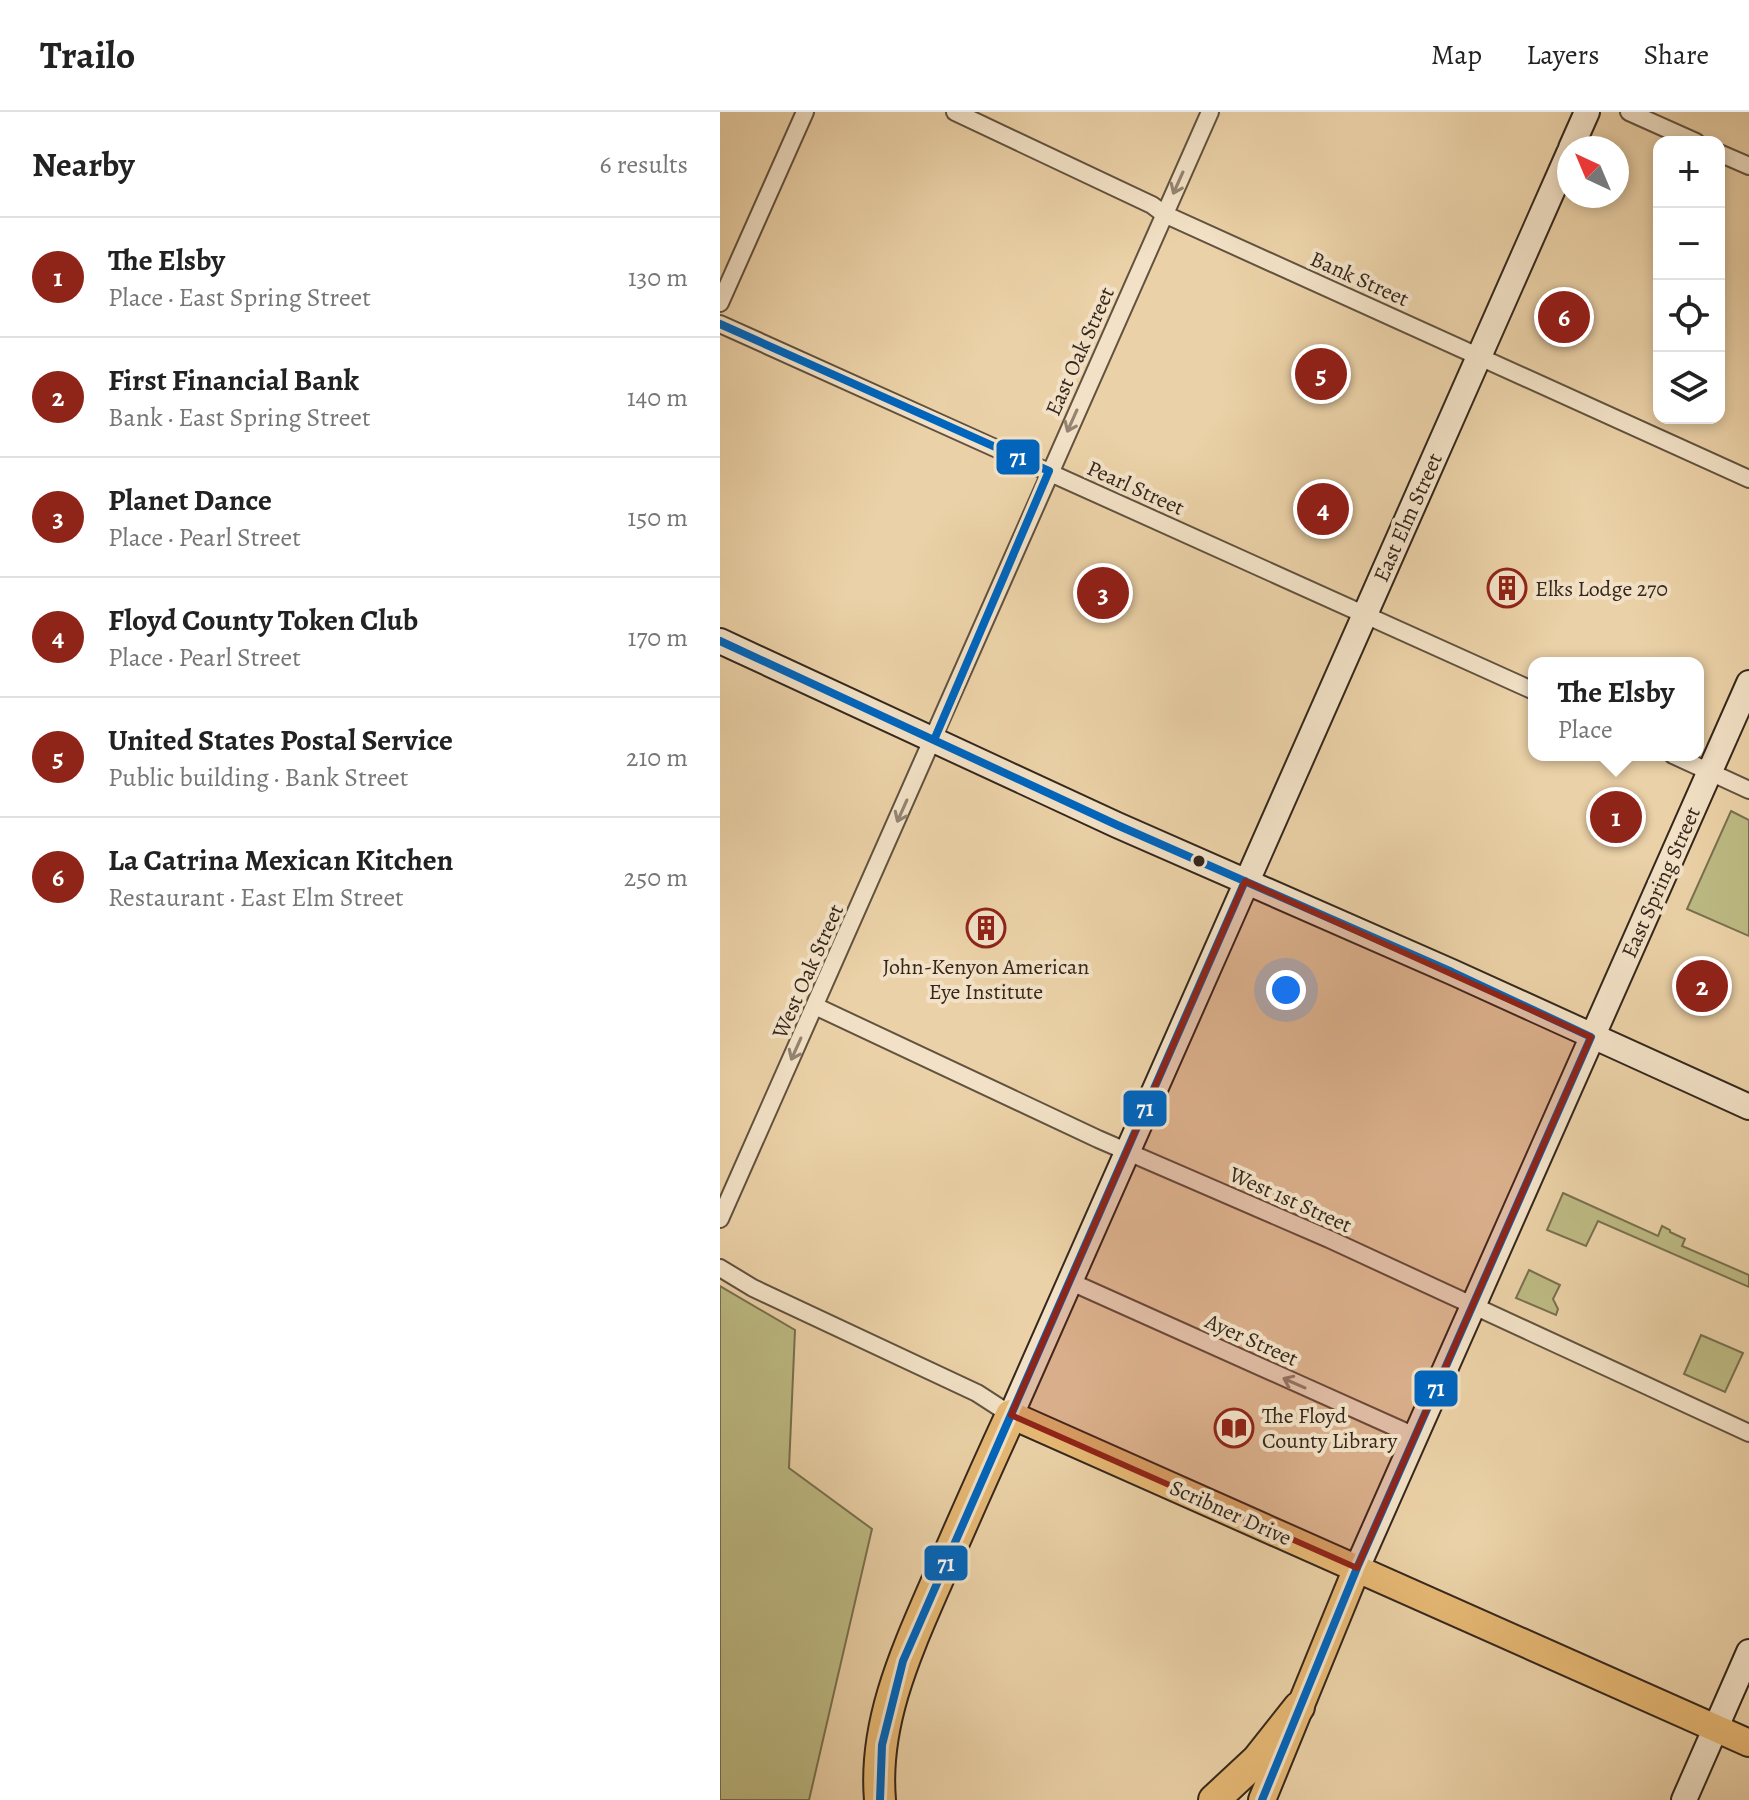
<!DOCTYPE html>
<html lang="en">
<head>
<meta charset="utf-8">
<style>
	:root { --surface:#fff; --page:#f2f2f2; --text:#222; --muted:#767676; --line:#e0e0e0; --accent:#8f2418 }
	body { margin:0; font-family:Alegreya,serif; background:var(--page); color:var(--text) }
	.controls { position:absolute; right:24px; top:24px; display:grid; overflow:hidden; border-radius:16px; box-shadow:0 4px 12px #0003 }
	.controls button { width:72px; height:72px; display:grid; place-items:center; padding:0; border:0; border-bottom:2px solid var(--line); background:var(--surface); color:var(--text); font:40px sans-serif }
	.compass { position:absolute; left:837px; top:24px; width:72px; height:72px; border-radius:50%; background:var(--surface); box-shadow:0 4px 12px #0003; rotate:316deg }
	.you { position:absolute; left:566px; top:878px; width:28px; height:28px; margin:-20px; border:6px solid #fff; border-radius:50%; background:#1a73e8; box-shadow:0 0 0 12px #1a73e833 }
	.badge { display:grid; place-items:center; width:52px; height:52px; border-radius:50%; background:var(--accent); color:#fff; font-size:26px; font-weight:700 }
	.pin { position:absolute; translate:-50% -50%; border:4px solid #fff; box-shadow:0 2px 8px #0006 }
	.popup { position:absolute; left:808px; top:545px; width:176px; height:104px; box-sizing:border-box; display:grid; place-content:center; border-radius:16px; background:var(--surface); filter:drop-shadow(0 2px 6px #0005); font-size:26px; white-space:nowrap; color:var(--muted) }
	.popup b { font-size:30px; color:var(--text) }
	.popup::after { content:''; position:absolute; left:50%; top:100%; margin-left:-16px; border:16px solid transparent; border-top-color:var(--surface) }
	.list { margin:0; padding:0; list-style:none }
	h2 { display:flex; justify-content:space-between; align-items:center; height:104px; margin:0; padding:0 32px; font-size:34px }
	h2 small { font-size:26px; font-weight:400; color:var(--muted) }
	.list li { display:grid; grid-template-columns:52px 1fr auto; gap:24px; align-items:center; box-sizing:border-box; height:120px; padding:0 32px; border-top:2px solid var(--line) }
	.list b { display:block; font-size:30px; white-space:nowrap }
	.list p { margin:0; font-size:26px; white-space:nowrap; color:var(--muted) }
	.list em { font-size:26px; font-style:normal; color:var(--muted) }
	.icon { flex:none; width:44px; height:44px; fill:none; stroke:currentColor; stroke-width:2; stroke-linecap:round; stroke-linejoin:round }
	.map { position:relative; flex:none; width:1029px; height:1688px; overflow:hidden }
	header { display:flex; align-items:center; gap:48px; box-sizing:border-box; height:112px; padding:0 40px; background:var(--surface); border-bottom:2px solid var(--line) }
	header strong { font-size:38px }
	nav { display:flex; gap:44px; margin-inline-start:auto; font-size:28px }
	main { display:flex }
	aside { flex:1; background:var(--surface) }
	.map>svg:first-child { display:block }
	.green { fill:#bdba83; stroke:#797050; stroke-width:2 }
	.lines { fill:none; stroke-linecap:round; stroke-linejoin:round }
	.street-casing { stroke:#62523f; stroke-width:20 }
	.secondary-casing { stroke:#35271c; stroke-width:28 }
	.primary-casing { stroke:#35271c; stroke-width:30 }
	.highway-casing { stroke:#35271c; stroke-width:34 }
	.street { stroke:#f2e1c6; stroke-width:16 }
	.secondary { stroke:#f2e1c6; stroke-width:24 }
	.primary { stroke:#e6b874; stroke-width:26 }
	.highway { stroke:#e6b874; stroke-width:30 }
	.bus-1-casing { stroke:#f2e1c6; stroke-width:14 }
	.bus-1 { stroke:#0065bd; stroke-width:8 }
	.oneway { stroke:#948471 }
	.marked { fill:#8f2418; fill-opacity:0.2; stroke:#8f2418; stroke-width:6; stroke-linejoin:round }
	.bus-dot { fill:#35271c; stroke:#f2e1c6; stroke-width:3 }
	.labels { text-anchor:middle; stroke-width:8; stroke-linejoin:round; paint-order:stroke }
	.street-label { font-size:22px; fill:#35271c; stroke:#f2e1c6 }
	.poi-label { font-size:22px; fill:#35271c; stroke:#f2e1c6; text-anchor:start }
	.line-badge { stroke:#f2e1c6; stroke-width:3 }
	.badge-label { font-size:22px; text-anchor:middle; font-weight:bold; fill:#fff }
</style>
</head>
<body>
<header>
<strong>Trailo</strong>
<nav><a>Map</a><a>Layers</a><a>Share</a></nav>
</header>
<main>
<aside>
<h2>Nearby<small>6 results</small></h2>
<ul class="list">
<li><span class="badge">1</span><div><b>The Elsby</b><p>Place · East Spring Street</p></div><em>130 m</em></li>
<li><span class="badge">2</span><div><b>First Financial Bank</b><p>Bank · East Spring Street</p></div><em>140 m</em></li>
<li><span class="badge">3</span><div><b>Planet Dance</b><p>Place · Pearl Street</p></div><em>150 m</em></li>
<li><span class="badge">4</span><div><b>Floyd County Token Club</b><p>Place · Pearl Street</p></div><em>170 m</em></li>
<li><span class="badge">5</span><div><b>United States Postal Service</b><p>Public building · Bank Street</p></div><em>210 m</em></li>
<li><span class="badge">6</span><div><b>La Catrina Mexican Kitchen</b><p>Restaurant · East Elm Street</p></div><em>250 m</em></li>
</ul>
</aside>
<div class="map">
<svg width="1029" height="1688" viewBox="0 0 1029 1688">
	<rect width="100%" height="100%" fill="#ebd1a7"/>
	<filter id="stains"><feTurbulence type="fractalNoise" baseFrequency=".0025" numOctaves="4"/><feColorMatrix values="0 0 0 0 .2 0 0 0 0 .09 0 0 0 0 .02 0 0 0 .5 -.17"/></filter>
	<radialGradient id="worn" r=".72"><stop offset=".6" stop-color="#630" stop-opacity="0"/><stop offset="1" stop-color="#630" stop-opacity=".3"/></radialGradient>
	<path class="green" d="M 1011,699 L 1029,708 L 1029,824 L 967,797 Z
		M 843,1081 L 938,1124 L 942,1114 L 950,1118 L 950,1120 L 965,1127 L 962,1134 L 1029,1163 L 1029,1175 L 878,1109 L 866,1134 L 827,1118 Z
		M 809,1158 L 840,1173 L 833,1187 L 838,1197 L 836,1203 L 796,1186 Z
		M 0,1174 L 75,1218 L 69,1356 L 152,1417 L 89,1688 L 0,1688 Z
		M 981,1223 L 1023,1241 L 1005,1280 L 964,1262 Z"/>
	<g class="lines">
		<g class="street-casing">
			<path id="street" d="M 235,0 L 432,93 L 444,102 L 1029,367
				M 909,0 L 976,30
				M 999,41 L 1029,54
				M 0,191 L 85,0
				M 0,212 L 814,579
				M 953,643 L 1029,678
				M 95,894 L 378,1027 L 609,1127 L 1029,1321
				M 0,1107 L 490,0
				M 0,1156 L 33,1176 L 257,1281 L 291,1303
				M 349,1169 L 697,1325"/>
		</g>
		<g class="secondary-casing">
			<path id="secondary" d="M 851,36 L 867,0
				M 0,529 L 397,713 L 732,860 L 1029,995
				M 291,1303 L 849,41
				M 637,1456 L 1029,571
				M 964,1688 L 1029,1540"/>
		</g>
		<g class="primary-casing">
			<path id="primary" d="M 291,1303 L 1029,1631
				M 542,1688 L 637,1456"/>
		</g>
		<g class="highway-casing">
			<path id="highway" d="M 160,1688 C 153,1607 190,1532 221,1460 C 244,1407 267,1355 291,1303
				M 494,1688 L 537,1648 L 579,1595"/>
		</g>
		<use href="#street" class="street"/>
		<use href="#secondary" class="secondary"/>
		<use href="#primary" class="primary"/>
		<use href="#highway" class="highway"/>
		<g class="bus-1-casing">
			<path id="bus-1" d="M 0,212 L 329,359 L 214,628
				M 0,529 L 397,713 L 732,860 L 871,925 L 637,1456 L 542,1688
				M 160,1688 L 162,1633 L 183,1549 L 525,769"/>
		</g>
		<use href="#bus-1" class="bus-1"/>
	</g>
	<defs><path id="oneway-shaft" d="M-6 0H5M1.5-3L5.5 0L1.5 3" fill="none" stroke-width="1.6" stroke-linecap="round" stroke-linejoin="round" transform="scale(2)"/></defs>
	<g class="oneway">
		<use href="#oneway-shaft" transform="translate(458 71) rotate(114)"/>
		<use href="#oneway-shaft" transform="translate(352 309) rotate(114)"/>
		<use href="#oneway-shaft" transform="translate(182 699) rotate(114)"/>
		<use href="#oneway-shaft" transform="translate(76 937) rotate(114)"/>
		<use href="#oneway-shaft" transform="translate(574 1271) rotate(-156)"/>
	</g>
	<path class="marked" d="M 525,769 L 871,925 L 637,1456 L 291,1303 Z"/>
	<defs>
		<g id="building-ring" transform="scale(2)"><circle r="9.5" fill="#f2e1c6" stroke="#8f2418" stroke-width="1.5"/><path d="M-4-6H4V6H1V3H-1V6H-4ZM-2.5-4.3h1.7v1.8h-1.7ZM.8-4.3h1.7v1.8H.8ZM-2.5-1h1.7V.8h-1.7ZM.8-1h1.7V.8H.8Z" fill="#8f2418"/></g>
		<g id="library-ring" transform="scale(2)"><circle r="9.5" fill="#f2e1c6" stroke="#8f2418" stroke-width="1.5"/><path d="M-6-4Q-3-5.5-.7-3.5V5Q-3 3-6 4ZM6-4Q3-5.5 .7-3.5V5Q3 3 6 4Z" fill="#8f2418"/></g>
	</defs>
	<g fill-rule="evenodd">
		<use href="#building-ring" x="787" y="476"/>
		<use href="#building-ring" x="266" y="816"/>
		<use href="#library-ring" x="514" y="1316"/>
	</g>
	<circle class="bus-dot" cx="479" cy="749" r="7"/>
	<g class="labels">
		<g class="street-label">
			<text transform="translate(640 166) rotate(24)" y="8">Bank Street</text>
			<text transform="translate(359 239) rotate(-66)" y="8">East Oak Street</text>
			<text transform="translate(416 375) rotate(24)" y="8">Pearl Street</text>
			<text transform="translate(687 405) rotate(-66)" y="8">East Elm Street</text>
			<text transform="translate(940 770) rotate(-66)" y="8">East Spring Street</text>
			<text transform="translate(87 859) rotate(-66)" y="8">West Oak Street</text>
			<text transform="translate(571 1087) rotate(24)" y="8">West 1st Street</text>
			<text transform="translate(532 1227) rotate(24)" y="8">Ayer Street</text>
			<text transform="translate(511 1400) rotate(24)" y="8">Scribner Drive</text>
		</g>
		<g class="poi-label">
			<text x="815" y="484">Elks Lodge 270</text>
			<text x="266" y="862" text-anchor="middle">John-Kenyon American<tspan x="266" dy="25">Eye Institute</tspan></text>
			<text x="542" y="1311">The Floyd<tspan x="542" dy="25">County Library</tspan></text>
		</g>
	</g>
	<g class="line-badge">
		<rect x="275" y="326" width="46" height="38" rx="8" fill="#0065bd"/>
		<rect x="402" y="977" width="46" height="39" rx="8" fill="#0065bd"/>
		<rect x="693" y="1257" width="46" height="39" rx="8" fill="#0065bd"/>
		<rect x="203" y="1432" width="46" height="38" rx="8" fill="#0065bd"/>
	</g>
	<g class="badge-label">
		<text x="298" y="353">71</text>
		<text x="425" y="1004">71</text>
		<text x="716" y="1284">71</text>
		<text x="226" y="1459">71</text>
	</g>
	<rect width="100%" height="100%" filter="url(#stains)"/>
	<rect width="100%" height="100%" fill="url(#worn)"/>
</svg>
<div class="controls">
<button>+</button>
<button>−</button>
<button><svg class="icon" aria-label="locate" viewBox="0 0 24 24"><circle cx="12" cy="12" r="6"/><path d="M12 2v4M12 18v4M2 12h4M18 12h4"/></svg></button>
<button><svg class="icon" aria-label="layers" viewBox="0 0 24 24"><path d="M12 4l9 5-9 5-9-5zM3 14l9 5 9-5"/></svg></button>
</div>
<svg class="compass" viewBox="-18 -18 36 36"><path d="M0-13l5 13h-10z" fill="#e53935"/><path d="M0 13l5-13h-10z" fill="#767676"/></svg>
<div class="you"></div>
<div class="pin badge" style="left:896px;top:705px">1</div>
<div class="popup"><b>The Elsby</b>Place</div>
<div class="pin badge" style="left:982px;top:874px">2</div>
<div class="pin badge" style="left:383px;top:481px">3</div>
<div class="pin badge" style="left:603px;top:397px">4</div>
<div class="pin badge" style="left:601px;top:262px">5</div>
<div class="pin badge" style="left:844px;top:205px">6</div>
</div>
</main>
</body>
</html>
